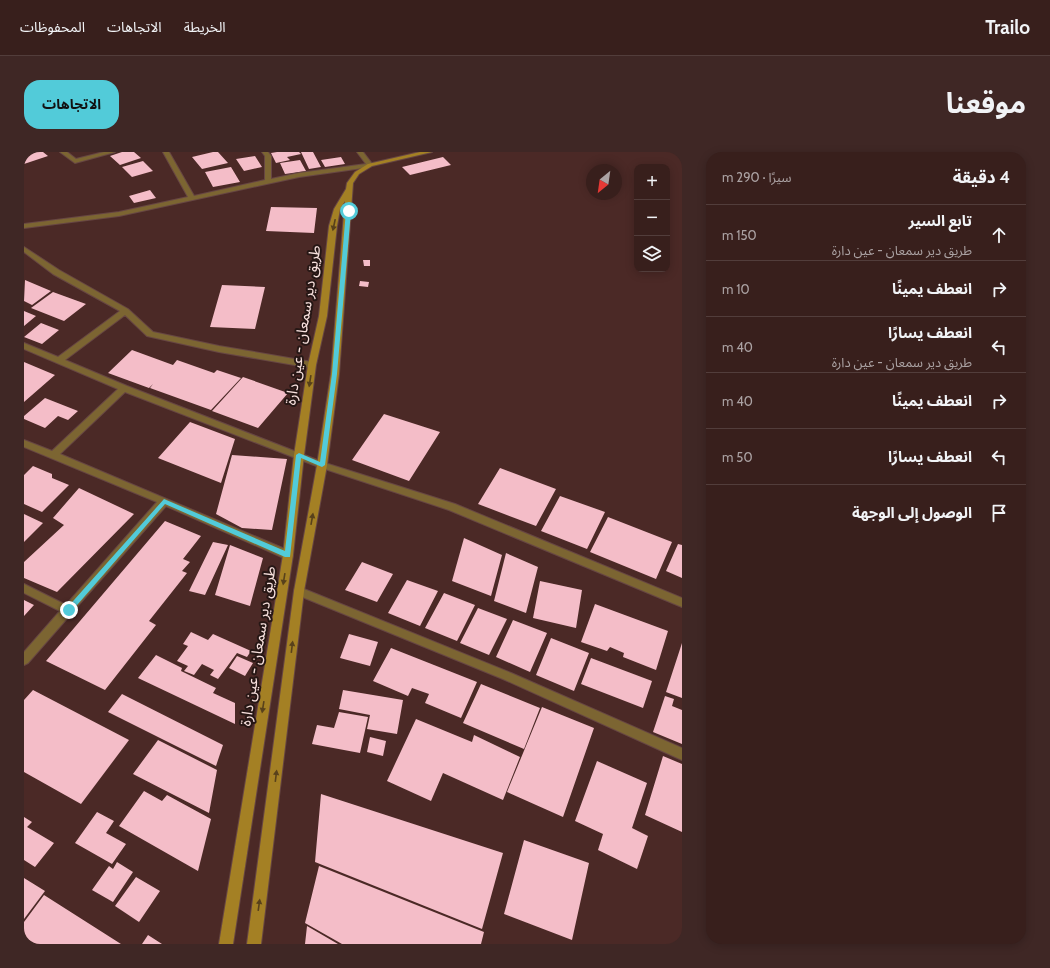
<!DOCTYPE html>
<html lang="ar">
<head>
<meta charset="utf-8">
<style>
	:root { --surface:#381f1c; --page:#3f2725; --text:#f1f3f6; --muted:#aba2a3; --line:#523d3b; --accent:#52cbd9 }
	body { margin:0; font-family:Cabin,"Noto Sans Arabic",sans-serif; background:var(--page); color:var(--text); direction:rtl }
	.controls { position:absolute; right:12px; top:12px; display:grid; overflow:hidden; border-radius:8px; box-shadow:0 2px 10px #0003 }
	.controls button { width:36px; height:36px; display:grid; place-items:center; padding:0; border:0; border-bottom:1px solid var(--line); background:var(--surface); color:var(--text); font:20px sans-serif }
	.compass { position:absolute; left:562px; top:12px; width:36px; height:36px; border-radius:50%; background:var(--surface); box-shadow:0 2px 10px #0003; rotate:209deg }
	.stop { position:absolute; width:12px; height:12px; margin:-9px; border:3px solid #52cbd9; border-radius:50%; background:#fff }
	.stop.end { background:#52cbd9; border-color:#fff; box-shadow:0 1px 4px #0008 }
	.list { margin:0; padding:0; list-style:none }
	h2 { display:flex; justify-content:space-between; align-items:center; height:52px; margin:0; padding:0 16px; font-size:17px }
	h2 small { font-size:13px; font-weight:400; color:var(--muted) }
	.list li { display:grid; grid-template-columns:26px 1fr auto; gap:12px; align-items:center; box-sizing:border-box; height:56px; padding:0 16px; border-top:1px solid var(--line) }
	.list b { display:block; font-size:15px; white-space:nowrap }
	.list p { margin:0; font-size:13px; white-space:nowrap; color:var(--muted) }
	.list em { font-size:13px; font-style:normal; color:var(--muted) }
	.icon { flex:none; width:22px; height:22px; fill:none; stroke:currentColor; stroke-width:2; stroke-linecap:round; stroke-linejoin:round }
	.map { position:relative; flex:none; width:658px; height:792px; overflow:hidden; direction:ltr; border-radius:16px }
	header { display:flex; align-items:center; gap:24px; box-sizing:border-box; height:56px; padding:0 20px; background:var(--surface); border-bottom:1px solid var(--line) }
	header strong { font-size:19px }
	nav { display:flex; gap:22px; margin-inline-start:auto; font-size:14px }
	.intro { display:flex; align-items:center; justify-content:space-between; box-sizing:border-box; height:96px; padding:0 24px }
	h1 { margin:0; font-size:28px }
	.button { padding:10px 18px; border-radius:16px; background:var(--accent); color:#111; font-size:14px; font-weight:700 }
	main { display:flex; gap:24px; padding:0 24px }
	aside { flex:1; background:var(--surface); border-radius:16px; box-shadow:0 2px 10px #0003 }
	.map>svg:first-child { display:block }
	.building { fill:#f4bdc8 }
	.lines { fill:none; stroke-linecap:round; stroke-linejoin:round }
	.minor-casing { stroke:#674643; stroke-width:2 }
	.secondary-casing { stroke:#674643; stroke-width:2 }
	.minor { fill:#7c6532; fill-rule:evenodd }
	.secondary { fill:#a48024; fill-rule:evenodd }
	.oneway { fill:#58411b }
	.route { fill:#52cbd9 }
	.labels { text-anchor:middle; stroke-width:4; stroke-linejoin:round; paint-order:stroke }
	.street-label { font-size:15px; fill:#f8e1de; stroke:#261715 }
</style>
</head>
<body>
<header>
<strong>Trailo</strong>
<nav><a>الخريطة</a><a>الاتجاهات</a><a>المحفوظات</a></nav>
</header>
<div class="intro"><h1>موقعنا</h1><a class="button">الاتجاهات</a></div>
<main>
<aside>
<h2>4 دقيقة<small>سيرًا · 290 m</small></h2>
<ul class="list">
<li><svg class="icon" aria-label="ahead" viewBox="0 0 24 24"><path d="M12 20V5M6 11l6-6 6 6"/></svg><div><b>تابع السير</b><p>طريق دير سمعان - عين دارة</p></div><em>150 m</em></li>
<li><svg class="icon" aria-label="right" viewBox="0 0 24 24"><path d="M7 20v-9h11M14 6l5 5-5 5"/></svg><div><b>انعطف يمينًا</b></div><em>10 m</em></li>
<li><svg class="icon" aria-label="left" viewBox="0 0 24 24"><path d="M17 20v-9H6M10 6l-5 5 5 5"/></svg><div><b>انعطف يسارًا</b><p>طريق دير سمعان - عين دارة</p></div><em>40 m</em></li>
<li><svg class="icon" aria-label="right" viewBox="0 0 24 24"><path d="M7 20v-9h11M14 6l5 5-5 5"/></svg><div><b>انعطف يمينًا</b></div><em>40 m</em></li>
<li><svg class="icon" aria-label="left" viewBox="0 0 24 24"><path d="M17 20v-9H6M10 6l-5 5 5 5"/></svg><div><b>انعطف يسارًا</b></div><em>50 m</em></li>
<li><svg class="icon" aria-label="arrive" viewBox="0 0 24 24"><path d="M6 21V4h12l-3 4 3 4H6"/></svg><div><b>الوصول إلى الوجهة</b></div></li>
</ul>
</aside>
<div class="map">
<svg width="658" height="792" viewBox="0 0 658 792">
	<rect width="100%" height="100%" fill="#4b2926"/>
	<path class="building" d="M 0,0 L 19,0 L 24,4 L 0,12 Z
		M 98,0 L 110,0 L 117,6 L 96,13 L 86,4 Z
		M 189,0 L 194,0 L 204,11 L 178,17 L 168,5 Z
		M 253,0 L 275,0 L 277,2 L 263,5 L 266,8 L 252,11 L 247,1 Z
		M 277,0 L 289,0 L 297,15 L 285,17 Z
		M 231,4 L 238,15 L 220,19 L 212,7 Z
		M 317,5 L 321,12 L 301,15 L 297,8 Z
		M 419,5 L 427,13 L 386,23 L 378,15 Z
		M 276,8 L 282,19 L 261,22 L 256,11 Z
		M 119,9 L 129,19 L 108,25 L 98,15 Z
		M 207,15 L 216,30 L 189,35 L 181,20 Z
		M 126,38 L 132,46 L 110,51 L 105,44 Z
		M 247,55 L 293,56 L 290,81 L 242,79 Z
		M 339,108 L 346,108 L 346,114 L 340,114 Z
		M 1,128 L 27,139 L 8,153 L 0,149 Z
		M 336,129 L 345,130 L 344,135 L 335,134 Z
		M 198,133 L 241,135 L 231,177 L 186,175 Z
		M 29,140 L 62,152 L 40,169 L 7,156 Z
		M 0,159 L 12,164 L 0,174 Z
		M 17,171 L 35,178 L 18,192 L 0,185 Z
		M 108,198 L 149,213 L 153,208 L 190,221 L 193,218 L 217,226 L 187,258 L 126,236 L 129,232 L 125,236 L 84,221 Z
		M 0,210 L 31,223 L 0,250 Z
		M 219,225 L 264,241 L 234,276 L 188,259 Z
		M 21,246 L 54,259 L 44,268 L 34,264 L 21,276 L 0,267 L 0,264 Z
		M 360,262 L 416,280 L 385,329 L 328,308 Z
		M 166,270 L 211,287 L 197,331 L 134,306 Z
		M 208,303 L 263,307 L 248,378 L 218,376 L 192,362 Z
		M 9,314 L 28,322 L 28,326 L 45,333 L 18,360 L 0,352 L 0,323 Z
		M 476,316 L 532,337 L 512,374 L 454,352 Z
		M 55,336 L 110,362 L 33,440 L 0,426 L 0,410 L 40,373 L 29,366 Z
		M 536,344 L 581,360 L 563,397 L 517,379 Z
		M 0,362 L 19,371 L 0,390 Z
		M 584,365 L 648,390 L 632,427 L 566,400 Z
		M 141,369 L 177,384 L 159,407 L 166,410 L 158,419 L 163,421 L 125,469 L 132,473 L 81,538 L 22,509 Z
		M 440,386 L 478,403 L 467,444 L 428,429 Z
		M 189,390 L 204,393 L 181,443 L 165,439 Z
		M 654,392 L 658,393 L 658,426 L 642,419 Z
		M 206,393 L 239,406 L 226,454 L 191,443 Z
		M 482,401 L 514,415 L 502,461 L 470,449 Z
		M 338,410 L 369,422 L 353,450 L 321,438 Z
		M 383,428 L 414,439 L 396,474 L 364,461 Z
		M 516,429 L 558,438 L 552,476 L 509,466 Z
		M 420,441 L 451,453 L 433,489 L 401,476 Z
		M 0,448 L 10,453 L 0,464 Z
		M 571,452 L 644,479 L 632,518 L 599,505 L 600,501 L 586,495 L 583,499 L 557,490 Z
		M 454,456 L 483,467 L 465,503 L 436,491 Z
		M 489,468 L 523,481 L 506,520 L 472,505 Z
		M 167,480 L 184,488 L 189,482 L 227,499 L 223,505 L 213,501 L 194,527 L 186,523 L 190,518 L 178,512 L 170,523 L 160,519 L 164,514 L 153,509 L 164,494 L 159,492 Z
		M 325,482 L 354,490 L 346,514 L 316,506 Z
		M 527,486 L 565,501 L 550,539 L 512,523 Z
		M 658,491 L 658,546 L 642,540 Z
		M 367,496 L 453,530 L 437,566 L 401,551 L 405,542 L 388,536 L 384,544 L 349,529 Z
		M 132,503 L 158,516 L 157,519 L 192,536 L 189,541 L 211,551 L 211,572 L 114,526 Z
		M 213,504 L 229,511 L 221,524 L 205,516 Z
		M 567,506 L 628,529 L 619,556 L 557,532 Z
		M 457,532 L 516,556 L 500,597 L 439,571 Z
		M 9,538 L 105,588 L 57,652 L 0,620 L 0,548 Z
		M 319,538 L 379,548 L 373,582 L 343,577 L 346,563 L 315,557 Z
		M 98,542 L 199,593 L 192,614 L 84,560 Z
		M 641,544 L 650,547 L 648,554 L 658,558 L 658,592 L 629,580 Z
		M 518,555 L 570,576 L 539,665 L 483,640 Z
		M 315,560 L 344,565 L 336,601 L 288,592 L 293,573 L 310,576 Z
		M 392,567 L 448,590 L 450,583 L 496,605 L 479,648 L 419,621 L 407,649 L 363,629 Z
		M 346,585 L 362,589 L 359,604 L 343,600 Z
		M 134,588 L 193,618 L 185,661 L 109,622 Z
		M 639,604 L 658,612 L 658,680 L 621,663 Z
		M 573,609 L 623,631 L 608,676 L 624,684 L 613,717 L 574,698 L 579,682 L 551,669 Z
		M 120,639 L 138,649 L 143,643 L 187,667 L 174,719 L 95,674 Z
		M 297,642 L 479,701 L 458,777 L 291,710 Z
		M 73,660 L 90,669 L 82,681 L 102,692 L 88,712 L 51,691 Z
		M 0,665 L 8,670 L 3,675 L 30,691 L 11,715 L 0,708 Z
		M 500,688 L 565,711 L 548,788 L 480,762 Z
		M 93,710 L 109,720 L 89,750 L 68,738 L 85,714 L 89,717 Z
		M 295,714 L 460,780 L 457,792 L 318,792 L 281,771 Z
		M 112,725 L 136,739 L 115,770 L 91,754 Z
		M 0,726 L 21,739 L 0,767 Z
		M 20,743 L 97,792 L 0,792 L 0,770 Z
		M 283,774 L 314,792 L 281,792 Z
		M 124,783 L 138,792 L 118,792 Z"/>
	<g class="lines">
		<g class="minor-casing">
			<path id="minor" d="M 36,0 L 43,0 L 52,7 L 80,0 L 91,0 L 51,11 Z
				M 139,0 L 145,0 L 170,44 L 241,28 L 241,4 L 238,0 L 244,0 L 247,4 L 247,27 L 275,21 L 342,12 L 333,0 L 339,0 L 349,13 L 346,15 L 275,25 L 95,64 L 0,76 L 0,72 L 95,60 L 164,45 Z
				M 0,95 L 35,118 L 104,157 L 129,180 L 195,194 L 288,210 L 292,213 L 288,216 L 195,200 L 123,184 L 101,163 L 41,208 L 103,234 L 301,311 L 431,352 L 658,446 L 658,455 L 425,358 L 295,315 L 101,240 L 36,302 L 268,400 L 269,403 L 268,406 L 260,406 L 142,354 L 50,458 L 49,462 L 46,463 L 4,511 L 0,513 L 0,500 L 36,459 L 0,441 L 0,432 L 42,453 L 133,350 L 0,295 L 0,288 L 28,299 L 94,237 L 0,197 L 0,191 L 34,205 L 96,159 L 29,122 L 0,100 Z
				M 275,435 L 487,521 L 658,596 L 658,608 L 479,527 L 271,442 L 270,439 L 271,436 Z"/>
		</g>
		<g class="secondary-casing">
			<path id="secondary" d="M 396,0 L 408,0 L 348,14 L 335,22 L 329,31 L 315,222 L 303,313 L 280,439 L 237,792 L 223,792 L 270,439 L 293,313 L 307,222 L 321,49 L 316,57 L 313,74 L 303,164 L 292,213 L 280,303 L 269,403 L 209,792 L 195,792 L 259,403 L 270,303 L 284,213 L 295,164 L 305,74 L 310,57 L 322,37 L 323,31 L 331,20 L 344,12 Z"/>
		</g>
		<use href="#minor" class="minor"/>
		<use href="#secondary" class="secondary"/>
	</g>
	<defs><path id="oneway-solid" d="M-6-.8H1V-3.2L6.5 0L1 3.2V.8H-6Z"/></defs>
	<g class="oneway">
		<use href="#oneway-solid" transform="translate(310 73) rotate(102)"/>
		<use href="#oneway-solid" transform="translate(286 229) rotate(99)"/>
		<use href="#oneway-solid" transform="translate(288 367) rotate(-80)"/>
		<use href="#oneway-solid" transform="translate(260 427) rotate(99)"/>
		<use href="#oneway-solid" transform="translate(268 495) rotate(-83)"/>
		<use href="#oneway-solid" transform="translate(239 555) rotate(99)"/>
		<use href="#oneway-solid" transform="translate(252 624) rotate(-83)"/>
		<use href="#oneway-solid" transform="translate(235 753) rotate(-82)"/>
	</g>
	<path class="route" d="M 325,57 L 327,59 L 313,222 L 301,313 L 298,315 L 277,306 L 266,405 L 261,405 L 141,352 L 47,460 L 42,460 L 42,457 L 140,347 L 261,399 L 272,303 L 275,301 L 296,310 L 308,222 L 322,59 Z"/>
	<g class="labels">
		<g class="street-label">
			<text transform="translate(279 173) rotate(-81)" y="5">طريق دير سمعان - عين دارة</text>
			<text transform="translate(234 494) rotate(-81)" y="5">طريق دير سمعان - عين دارة</text>
		</g>
	</g>
</svg>
<div class="controls">
<button>+</button>
<button>−</button>
<button><svg class="icon" aria-label="layers" viewBox="0 0 24 24"><path d="M12 4l9 5-9 5-9-5zM3 14l9 5 9-5"/></svg></button>
</div>
<svg class="compass" viewBox="-18 -18 36 36"><path d="M0-13l5 13h-10z" fill="#e53935"/><path d="M0 13l5-13h-10z" fill="#aba2a3"/></svg>
<div class="stop" style="left:325px;top:59px"></div>
<div class="stop end" style="left:45px;top:458px"></div>
</div>
</main>
</body>
</html>
